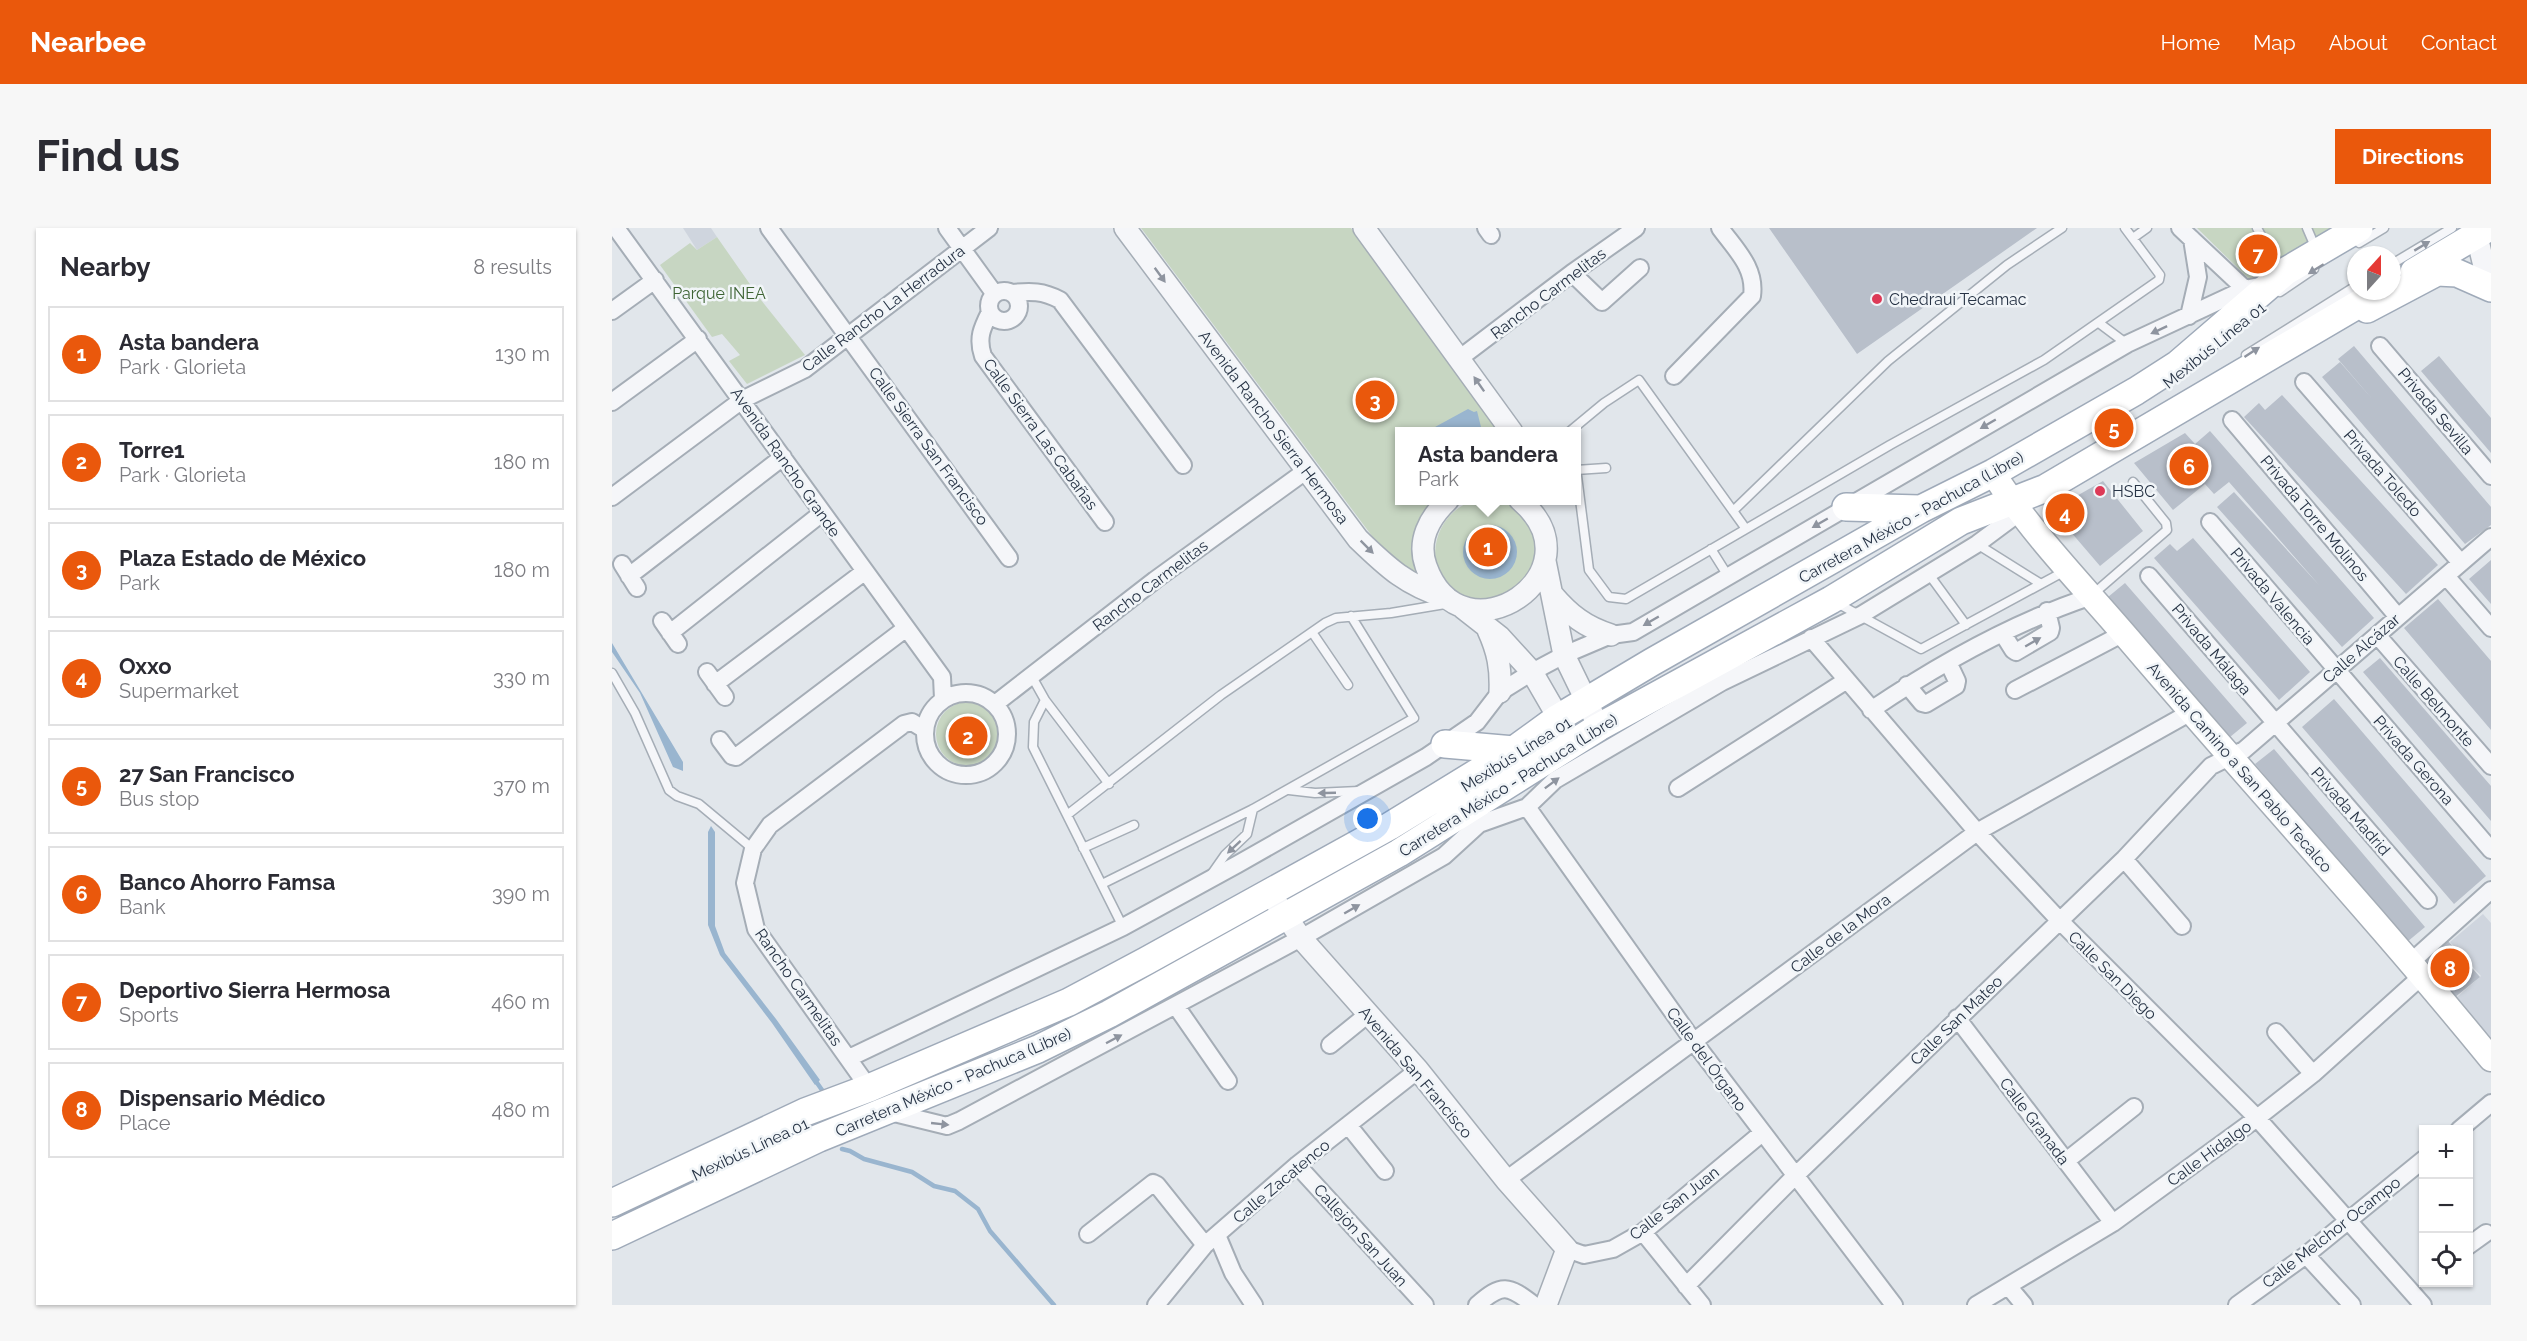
<!DOCTYPE html>
<html lang="en">
<head>
<meta charset="utf-8">
<style>
	:root { --surface:#fff; --page:#f7f7f7; --text:#2b2b33; --muted:#7c7c81; --line:#e1e1e2; --accent:#ea580c }
	body { margin:0; font-family:Raleway,sans-serif; background:var(--page); color:var(--text) }
	.controls { position:absolute; right:18px; bottom:18px; display:grid; overflow:hidden; border-radius:0px; box-shadow:0 2px 4px #0004 }
	.controls button { width:54px; height:54px; display:grid; place-items:center; padding:0; border:0; border-bottom:2px solid var(--line); background:var(--surface); color:var(--text); font:30px sans-serif }
	.compass { position:absolute; left:1735px; top:18px; width:54px; height:54px; border-radius:50%; background:var(--surface); box-shadow:0 2px 4px #0004; rotate:21deg }
	.you { position:absolute; left:756px; top:591px; width:21px; height:21px; margin:-15px; border:4px solid #fff; border-radius:50%; background:#1a73e8; box-shadow:0 0 0 9px #1a73e833 }
	.badge { display:grid; place-items:center; width:39px; height:39px; border-radius:50%; background:var(--accent); color:#fff; font-size:20px; font-weight:700 }
	.pin { position:absolute; translate:-50% -50%; border:3px solid #fff; box-shadow:0 2px 6px #0006 }
	.popup { position:absolute; left:783px; top:199px; width:186px; height:78px; box-sizing:border-box; display:grid; place-content:center; border-radius:0px; background:var(--surface); filter:drop-shadow(0 2px 4px #0005); font-size:20px; white-space:nowrap; color:var(--muted) }
	.popup b { font-size:22px; color:var(--text) }
	.popup::after { content:''; position:absolute; left:50%; top:100%; margin-left:-12px; border:12px solid transparent; border-top-color:var(--surface) }
	.list { margin:0; padding:0; list-style:none }
	h2 { display:flex; justify-content:space-between; align-items:center; height:78px; margin:0; padding:0 24px; font-size:26px }
	h2 small { font-size:20px; font-weight:400; color:var(--muted) }
	.list li { display:grid; grid-template-columns:39px 1fr auto; gap:18px; align-items:center; box-sizing:border-box; height:96px; margin:0 12px 12px; padding:0 12px; border:2px solid var(--line); border-radius:0px }
	.list b { display:block; font-size:22px; white-space:nowrap }
	.list p { margin:0; font-size:20px; white-space:nowrap; color:var(--muted) }
	.list em { font-size:20px; font-style:normal; color:var(--muted) }
	.icon { flex:none; width:33px; height:33px; fill:none; stroke:currentColor; stroke-width:2; stroke-linecap:round; stroke-linejoin:round }
	.map { position:relative; flex:none; width:1879px; height:1077px; overflow:hidden; border-radius:0px }
	header { display:flex; align-items:center; gap:36px; box-sizing:border-box; height:84px; padding:0 30px; background:var(--accent); color:#fff }
	header strong { font-size:28px }
	nav { display:flex; gap:33px; margin-inline-start:auto; font-size:21px }
	.intro { display:flex; align-items:center; justify-content:space-between; box-sizing:border-box; height:144px; padding:0 36px }
	h1 { margin:0; font-size:42px }
	.button { padding:15px 27px; border-radius:0px; background:var(--accent); color:#fff; font-size:21px; font-weight:700 }
	main { display:flex; gap:36px; padding:0 36px }
	aside { flex:1; background:var(--surface); border-radius:0px; box-shadow:0 2px 4px #0004 }
	.map>svg:first-child { display:block }
	.built { fill:#cfd5de }
	.green { fill:#c7d6c2 }
	.water { fill:#99b5cf }
	.lines { fill:none; stroke-linecap:round; stroke-linejoin:round }
	.stream { stroke:#99b5cf; stroke-width:4.5 }
	.building { fill:#b8bfca }
	.service-casing { stroke:#a5adb6; stroke-width:11 }
	.minor-casing { stroke:#a5adb6; stroke-width:20 }
	.tertiary-casing { stroke:#a5adb6; stroke-width:24 }
	.secondary-casing { stroke:#a5adb6; stroke-width:27 }
	.primary-casing { stroke:#9faab9; stroke-width:30 }
	.service { stroke:#f5f6f9; stroke-width:8 }
	.minor { stroke:#f5f6f9; stroke-width:16 }
	.tertiary { stroke:#f5f6f9; stroke-width:21 }
	.secondary { stroke:#fff; stroke-width:24 }
	.primary { stroke:#fff; stroke-width:27 }
	.oneway { fill:#8e949f }
	.poi-dot { fill:#dd3a57; stroke:#f1f5f8; stroke-width:2 }
	.labels { text-anchor:middle; stroke-width:5; stroke-linejoin:round; paint-order:stroke }
	.park-label { font-size:16px; fill:#3d6333; stroke:#f1f5f8 }
	.street-label { font-size:16px; fill:#273345; stroke:#f1f5f8 }
	.poi-label { font-size:16px; fill:#273345; stroke:#f1f5f8; text-anchor:start }
</style>
</head>
<body>
<header>
<strong>Nearbee</strong>
<nav><a>Home</a><a>Map</a><a>About</a><a>Contact</a></nav>
</header>
<div class="intro"><h1>Find us</h1><a class="button">Directions</a></div>
<main>
<aside>
<h2>Nearby<small>8 results</small></h2>
<ul class="list">
<li><span class="badge">1</span><div><b>Asta bandera</b><p>Park · Glorieta</p></div><em>130 m</em></li>
<li><span class="badge">2</span><div><b>Torre1</b><p>Park · Glorieta</p></div><em>180 m</em></li>
<li><span class="badge">3</span><div><b>Plaza Estado de México</b><p>Park</p></div><em>180 m</em></li>
<li><span class="badge">4</span><div><b>Oxxo</b><p>Supermarket</p></div><em>330 m</em></li>
<li><span class="badge">5</span><div><b>27 San Francisco</b><p>Bus stop</p></div><em>370 m</em></li>
<li><span class="badge">6</span><div><b>Banco Ahorro Famsa</b><p>Bank</p></div><em>390 m</em></li>
<li><span class="badge">7</span><div><b>Deportivo Sierra Hermosa</b><p>Sports</p></div><em>460 m</em></li>
<li><span class="badge">8</span><div><b>Dispensario Médico</b><p>Place</p></div><em>480 m</em></li>
</ul>
</aside>
<div class="map">
<svg width="1879" height="1077" viewBox="0 0 1879 1077">
	<rect width="100%" height="100%" fill="#e1e6eb"/>
	<path class="built" d="M 71,0 L 99,0 L 105,9 L 85,22 Z
		M 1871,686 L 1879,695 L 1879,811 L 1845,769 L 1869,748 L 1838,714 Z"/>
	<path class="green" d="M 529,0 L 739,0 L 806,91 L 893,203 L 788,204 L 788,272 L 823,273 L 804,310 L 803,347 L 772,324 Z
		M 1585,0 L 1727,0 L 1637,51 Z
		M 105,9 L 149,72 L 193,127 L 135,156 L 117,133 L 128,127 L 110,106 L 100,109 L 48,37 L 78,15 L 85,22 Z
		M 865,272 C 905,272 906,278 928,308 L 918,358 L 870,378 C 860,373 844,368 837,360 C 809,331 826,280 865,272 Z
		M324 506a32 32 0 1 1 64 0a32 32 0 1 1-64 0Z"/>
	<path class="water" d="M 856,181 L 862,184 L 865,183 L 870,203 L 824,203 L 823,199 Z
		M851 324a27 27 0 1 1 54 0a27 27 0 1 1-54 0Z
		M 0,415 L 71,534 L 71,543 L 61,539 L 28,465 L 0,424 Z
		M 99,598 L 103,604 L 103,698 L 113,725 L 164,791 L 208,852 L 203,857 L 160,795 L 108,727 L 96,697 L 96,604 Z"/>
	<g class="lines">
		<path class="stream" d="M 203,852 L 210,862
			M 230,921 L 238,923 L 252,931 L 300,944 L 322,958 L 343,963 L 366,981 L 378,1003 L 442,1077"/>
	</g>
	<path class="building" d="M 1157,0 L 1425,0 L 1245,126 Z
		M 1742,118 L 1879,279 L 1879,297 L 1853,316 L 1710,149 L 1728,134 L 1761,172 L 1726,131 Z
		M 1827,128 L 1879,190 L 1879,225 L 1809,143 Z
		M 1670,167 L 1826,337 L 1794,366 L 1632,189 L 1647,175 L 1653,182 Z
		M 1598,203 L 1762,390 L 1730,419 L 1605,279 L 1622,264 L 1707,357 L 1617,254 L 1602,266 L 1593,256 L 1561,282 L 1522,235 L 1573,205 L 1583,216 Z
		M 1491,253 L 1531,303 L 1488,338 L 1440,282 Z
		M 1581,310 L 1698,444 L 1667,472 L 1542,330 L 1558,316 L 1565,323 Z
		M 1879,332 L 1879,376 L 1857,351 Z
		M 1513,355 L 1635,495 L 1618,509 L 1496,369 Z
		M 1826,371 L 1879,433 L 1879,502 L 1792,400 Z
		M 1768,430 L 1879,558 L 1879,593 L 1751,444 Z
		M 1722,471 L 1874,648 L 1842,676 L 1690,499 Z
		M 1662,521 L 1813,699 L 1795,714 L 1643,536 Z
		M 1836,713 L 1868,749 L 1842,770 L 1811,734 Z"/>
	<g class="lines">
		<g class="service-casing">
			<path id="service" d="M 1645,0 L 1659,26 L 1671,40
				M 1695,0 L 1704,21
				M 1521,10 L 1535,0
				M 1747,15 L 1772,0
				M 1780,36 L 1840,0
				M 1668,64 L 1702,41
				M 1487,95 L 1515,116
				M 1634,127 L 1744,58
				M 957,204 L 992,175 L 1027,152 L 1134,301
				M 964,240 L 977,342 L 997,369 L 1014,371 L 1278,217 L 1432,132 L 1547,52 L 1548,47 L 1513,0
				M 964,242 L 994,240
				M 1121,283 L 1276,133 L 1395,37 L 1450,0
				M 1365,316 L 1429,356
				M 1099,321 L 1116,348
				M 1316,345 L 1354,397
				M 1480,367 L 1555,302 L 1554,295 L 1521,254
				M 1225,375 L 1309,421 L 1453,343
				M 700,404 L 736,457
				M 0,445 L 23,485 L 57,562 L 65,568 L 87,576 L 141,621
				M 419,447 L 433,472 L 422,494 L 421,519 L 511,699
				M 433,472 L 497,556
				M 677,562 L 703,565 L 747,563
				M 455,587 L 609,467 L 713,395 L 724,390 L 779,385 L 833,376
				M 471,620 L 522,597
				M 599,647 L 613,627 L 635,606 L 641,581
				M 490,656 L 641,581 L 802,490 L 739,388"/>
		</g>
		<g class="minor-casing">
			<path id="minor" d="M 4,0 L 330,449 L 331,471
				M 157,0 L 397,330
				M 335,0 L 382,65
				M 874,0 L 879,7
				M 1568,0 L 1633,61
				M 960,45 L 990,74 L 1028,40
				M377 78a15 15 0 1 1 30 0a15 15 0 1 1-30 0Z
				M 400,65 C 419,63 431,63 448,72 L 571,237
				M 0,83 L 43,52
				M 378,84 C 370,100 365,110 371,128 L 493,294
				M 1577,88 L 1586,49 L 1580,11
				M 1768,118 L 1879,248
				M 848,130 L 960,45 L 1024,0
				M 1062,148 L 1140,68 C 1144,40 1124,22 1108,0
				M 1692,154 L 1849,335
				M 0,174 L 86,111
				M 1620,192 L 1786,389
				M 0,269 L 130,172 L 193,141 L 377,0
				M 1598,294 L 1879,622
				M 10,336 L 25,360
				M 17,348 L 171,229
				M 1537,348 L 1816,672
				M 1834,348 L 1879,400
				M 50,393 L 66,416
				M 58,405 L 210,285
				M 1391,406 L 1401,422 L 1404,424 L 1438,404 L 1439,400 L 1435,383
				M 1765,407 L 1879,538
				M 1199,410 L 1365,604 L 1448,693 L 1645,890 L 1811,1077
				M 95,444 L 113,469
				M 103,456 L 252,344
				M 1295,457 L 1310,475 L 1314,476 L 1344,458 L 1345,453 L 1336,434
				M 1403,462 L 1512,405
				M313 506a41 41 0 1 1 82 0a41 41 0 1 1-82 0Z
				M 383,476 L 543,352 L 695,242
				M 1259,482 C 1327,436 1402,394 1480,368
				M 108,512 L 120,528 L 124,529 L 293,401
				M 1066,560 L 1235,452
				M 915,579 L 1082,814 L 1282,1077
				M 1512,631 L 1570,698
				M 1799,734 L 1879,662
				M 564,778 L 616,853
				M 1345,790 L 1501,995
				M 1664,804 L 1701,846
				M 718,817 L 755,787
				M 237,830 L 511,699 L 626,636 L 814,529 L 865,494 L 888,464 L 920,444 L 952,427 L 999,407 L 1021,404 L 1515,116 L 1633,61 L 1652,57
				M 257,860 L 144,701 L 133,655 L 141,621 L 158,597 L 292,496 L 300,494 L 313,502
				M 274,883 L 335,898 L 347,893 L 689,710 L 832,628 L 867,596 L 915,579 L 943,552 L 1110,454 L 1249,387 L 1365,316 L 1408,284
				M 736,897 L 773,943
				M 1847,902 L 1879,875
				M 1454,933 L 1522,879
				M 685,937 L 813,1077
				M 894,952 L 1365,604 L 1579,484
				M 1031,1004 L 1090,1077
				M 476,1006 L 541,955 L 545,957 L 593,1017
				M 605,1007 L 621,1045 L 642,1077
				M 1856,1018 L 1874,1005
				M 955,1021 L 972,1027 L 1001,1021 L 1031,1004 L 1150,905
				M 1694,1027 L 1740,1077
				M 1074,1058 L 1182,949 L 1512,631 L 1599,538 L 1632,522 L 1879,309
				M 1397,1059 L 1412,1077
				M 544,1077 L 593,1017 L 685,937 L 806,842
				M 865,1077 C 890,1055 896,1057 922,1077
				M 1364,1077 L 1501,995 L 1645,890 L 1701,846 L 1811,747
				M 1625,1077 L 1694,1027 L 1812,931"/>
		</g>
		<g class="tertiary-casing">
			<path id="tertiary" d="M 513,0 L 746,311 C 776,340 794,357 835,370
				M 752,0 L 900,204
				M 1857,11 L 1867,17 L 1873,42 L 1879,55
				M 836,272 C 817,290 805,313 814,338 C 850,439 992,344 908,272
				M 933,333 L 952,427 L 987,499
				M 940,366 C 958,387 973,399 999,407
				M 851,380 L 888,409 L 920,444 L 961,515
				M 876,402 C 886,424 889,440 888,464
				M 657,664 L 689,710 L 806,842 L 894,952 L 955,1021 L 934,1077"/>
		</g>
		<g class="secondary-casing">
			<path id="secondary" d="M 1381,245 C 1421,308 1477,364 1525,421 C 1642,558 1765,691 1879,831"/>
		</g>
		<g class="primary-casing">
			<path id="primary" d="M 1802,44 L 1876,0
				M 1755,81 L 1825,44 L 1845,45 L 1879,60
				M 1234,279 L 1308,281
				M 833,516 L 902,522
				M 0,975 L 193,884 L 257,860 L 457,774 L 534,733 L 778,598 L 902,522 L 946,490 L 1040,434 L 1309,281 L 1381,245 L 1524,163 L 1566,136 L 1674,43 L 1747,0
				M 0,1008 L 207,910 L 426,821 L 497,786 L 787,625 L 987,499 L 1219,372 L 1349,293 L 1434,260 L 1769,63"/>
		</g>
		<use href="#service" class="service"/>
		<use href="#minor" class="minor"/>
		<use href="#tertiary" class="tertiary"/>
		<use href="#secondary" class="secondary"/>
		<use href="#primary" class="primary"/>
	</g>
	<defs><path id="oneway-solid" d="M-6-.8H1V-3.2L6.5 0L1 3.2V.8H-6Z" transform="scale(1.5)"/></defs>
	<g class="oneway">
		<use href="#oneway-solid" transform="translate(1810 18) rotate(-31)"/>
		<use href="#oneway-solid" transform="translate(1704 41) rotate(148)"/>
		<use href="#oneway-solid" transform="translate(548 47) rotate(54)"/>
		<use href="#oneway-solid" transform="translate(1547 102) rotate(155)"/>
		<use href="#oneway-solid" transform="translate(1640 124) rotate(-33)"/>
		<use href="#oneway-solid" transform="translate(867 156) rotate(-125)"/>
		<use href="#oneway-solid" transform="translate(1376 196) rotate(150)"/>
		<use href="#oneway-solid" transform="translate(1208 295) rotate(150)"/>
		<use href="#oneway-solid" transform="translate(755 319) rotate(45)"/>
		<use href="#oneway-solid" transform="translate(1039 393) rotate(150)"/>
		<use href="#oneway-solid" transform="translate(1421 414) rotate(-30)"/>
		<use href="#oneway-solid" transform="translate(940 555) rotate(-37)"/>
		<use href="#oneway-solid" transform="translate(715 565) rotate(178)"/>
		<use href="#oneway-solid" transform="translate(622 619) rotate(137)"/>
		<use href="#oneway-solid" transform="translate(740 681) rotate(-30)"/>
		<use href="#oneway-solid" transform="translate(502 811) rotate(-28)"/>
		<use href="#oneway-solid" transform="translate(328 896) rotate(6)"/>
	</g>
	<g class="poi-dot">
		<circle cx="1265" cy="71" r="6"/>
		<circle cx="1488" cy="263" r="6"/>
	</g>
	<g class="labels">
		<g class="park-label">
			<text x="107" y="71">Parque INEA</text>
		</g>
		<g class="street-label">
			<text transform="translate(936 65) rotate(-37)" y="6">Rancho Carmelitas</text>
			<text transform="translate(271 80) rotate(-37)" y="6">Calle Rancho La Herradura</text>
			<text transform="translate(1602 117) rotate(-39)" y="6">Mexibús Línea 01</text>
			<text transform="translate(1824 183) rotate(50)" y="6">Privada Sevilla</text>
			<text transform="translate(662 199) rotate(53)" y="6">Avenida Rancho Sierra Hermosa</text>
			<text transform="translate(429 206) rotate(54)" y="6">Calle Sierra Las Cabañas</text>
			<text transform="translate(317 218) rotate(54)" y="6">Calle Sierra San Francisco</text>
			<text transform="translate(174 234) rotate(55)" y="6">Avenida Rancho Grande</text>
			<text transform="translate(1771 245) rotate(49)" y="6">Privada Toledo</text>
			<text transform="translate(1299 289) rotate(-29)" y="6">Carretera México - Pachuca (Libre)</text>
			<text transform="translate(1703 290) rotate(50)" y="6">Privada Torre Molinos</text>
			<text transform="translate(538 357) rotate(-37)" y="6">Rancho Carmelitas</text>
			<text transform="translate(1661 368) rotate(50)" y="6">Privada Valencia</text>
			<text transform="translate(1749 420) rotate(-41)" y="6">Calle Alcázar</text>
			<text transform="translate(1600 421) rotate(50)" y="6">Privada Málaga</text>
			<text transform="translate(1822 473) rotate(49)" y="6">Calle Belmonte</text>
			<text transform="translate(904 526) rotate(-32)" y="6">Mexibús Línea 01</text>
			<text transform="translate(1802 532) rotate(49)" y="6">Privada Gerona</text>
			<text transform="translate(1628 539) rotate(49)" y="6">Avenida Camino a San Pablo Tecalco</text>
			<text transform="translate(896 557) rotate(-32)" y="6">Carretera México - Pachuca (Libre)</text>
			<text transform="translate(1739 583) rotate(49)" y="6">Privada Madrid</text>
			<text transform="translate(1228 705) rotate(-37)" y="6">Calle de la Mora</text>
			<text transform="translate(1501 747) rotate(45)" y="6">Calle San Diego</text>
			<text transform="translate(187 759) rotate(55)" y="6">Rancho Carmelitas</text>
			<text transform="translate(1344 792) rotate(-44)" y="6">Calle San Mateo</text>
			<text transform="translate(1095 831) rotate(54)" y="6">Calle del Órgano</text>
			<text transform="translate(804 844) rotate(50)" y="6">Avenida San Francisco</text>
			<text transform="translate(341 854) rotate(-23)" y="6">Carretera México - Pachuca (Libre)</text>
			<text transform="translate(1423 893) rotate(53)" y="6">Calle Granada</text>
			<text transform="translate(138 921) rotate(-25)" y="6">Mexibús Línea 01</text>
			<text transform="translate(1597 925) rotate(-36)" y="6">Calle Hidalgo</text>
			<text transform="translate(669 953) rotate(-40)" y="6">Calle Zacatenco</text>
			<text transform="translate(1062 975) rotate(-38)" y="6">Calle San Juan</text>
			<text transform="translate(1719 1004) rotate(-38)" y="6">Calle Melchor Ocampo</text>
			<text transform="translate(749 1007) rotate(48)" y="6">Callejón San Juan</text>
		</g>
		<g class="poi-label">
			<text x="1277" y="77">Chedraui Tecamac</text>
			<text x="1500" y="269">HSBC</text>
		</g>
	</g>
</svg>
<div class="controls">
<button>+</button>
<button>−</button>
<button><svg class="icon" aria-label="locate" viewBox="0 0 24 24"><circle cx="12" cy="12" r="6"/><path d="M12 2v4M12 18v4M2 12h4M18 12h4"/></svg></button>
</div>
<svg class="compass" viewBox="-18 -18 36 36"><path d="M0-13l5 13h-10z" fill="#e53935"/><path d="M0 13l5-13h-10z" fill="#7c7c81"/></svg>
<div class="you"></div>
<div class="pin badge" style="left:876px;top:319px">1</div>
<div class="popup"><b>Asta bandera</b>Park</div>
<div class="pin badge" style="left:356px;top:508px">2</div>
<div class="pin badge" style="left:763px;top:172px">3</div>
<div class="pin badge" style="left:1453px;top:285px">4</div>
<div class="pin badge" style="left:1502px;top:200px">5</div>
<div class="pin badge" style="left:1577px;top:238px">6</div>
<div class="pin badge" style="left:1646px;top:26px">7</div>
<div class="pin badge" style="left:1838px;top:740px">8</div>
</div>
</main>
</body>
</html>
